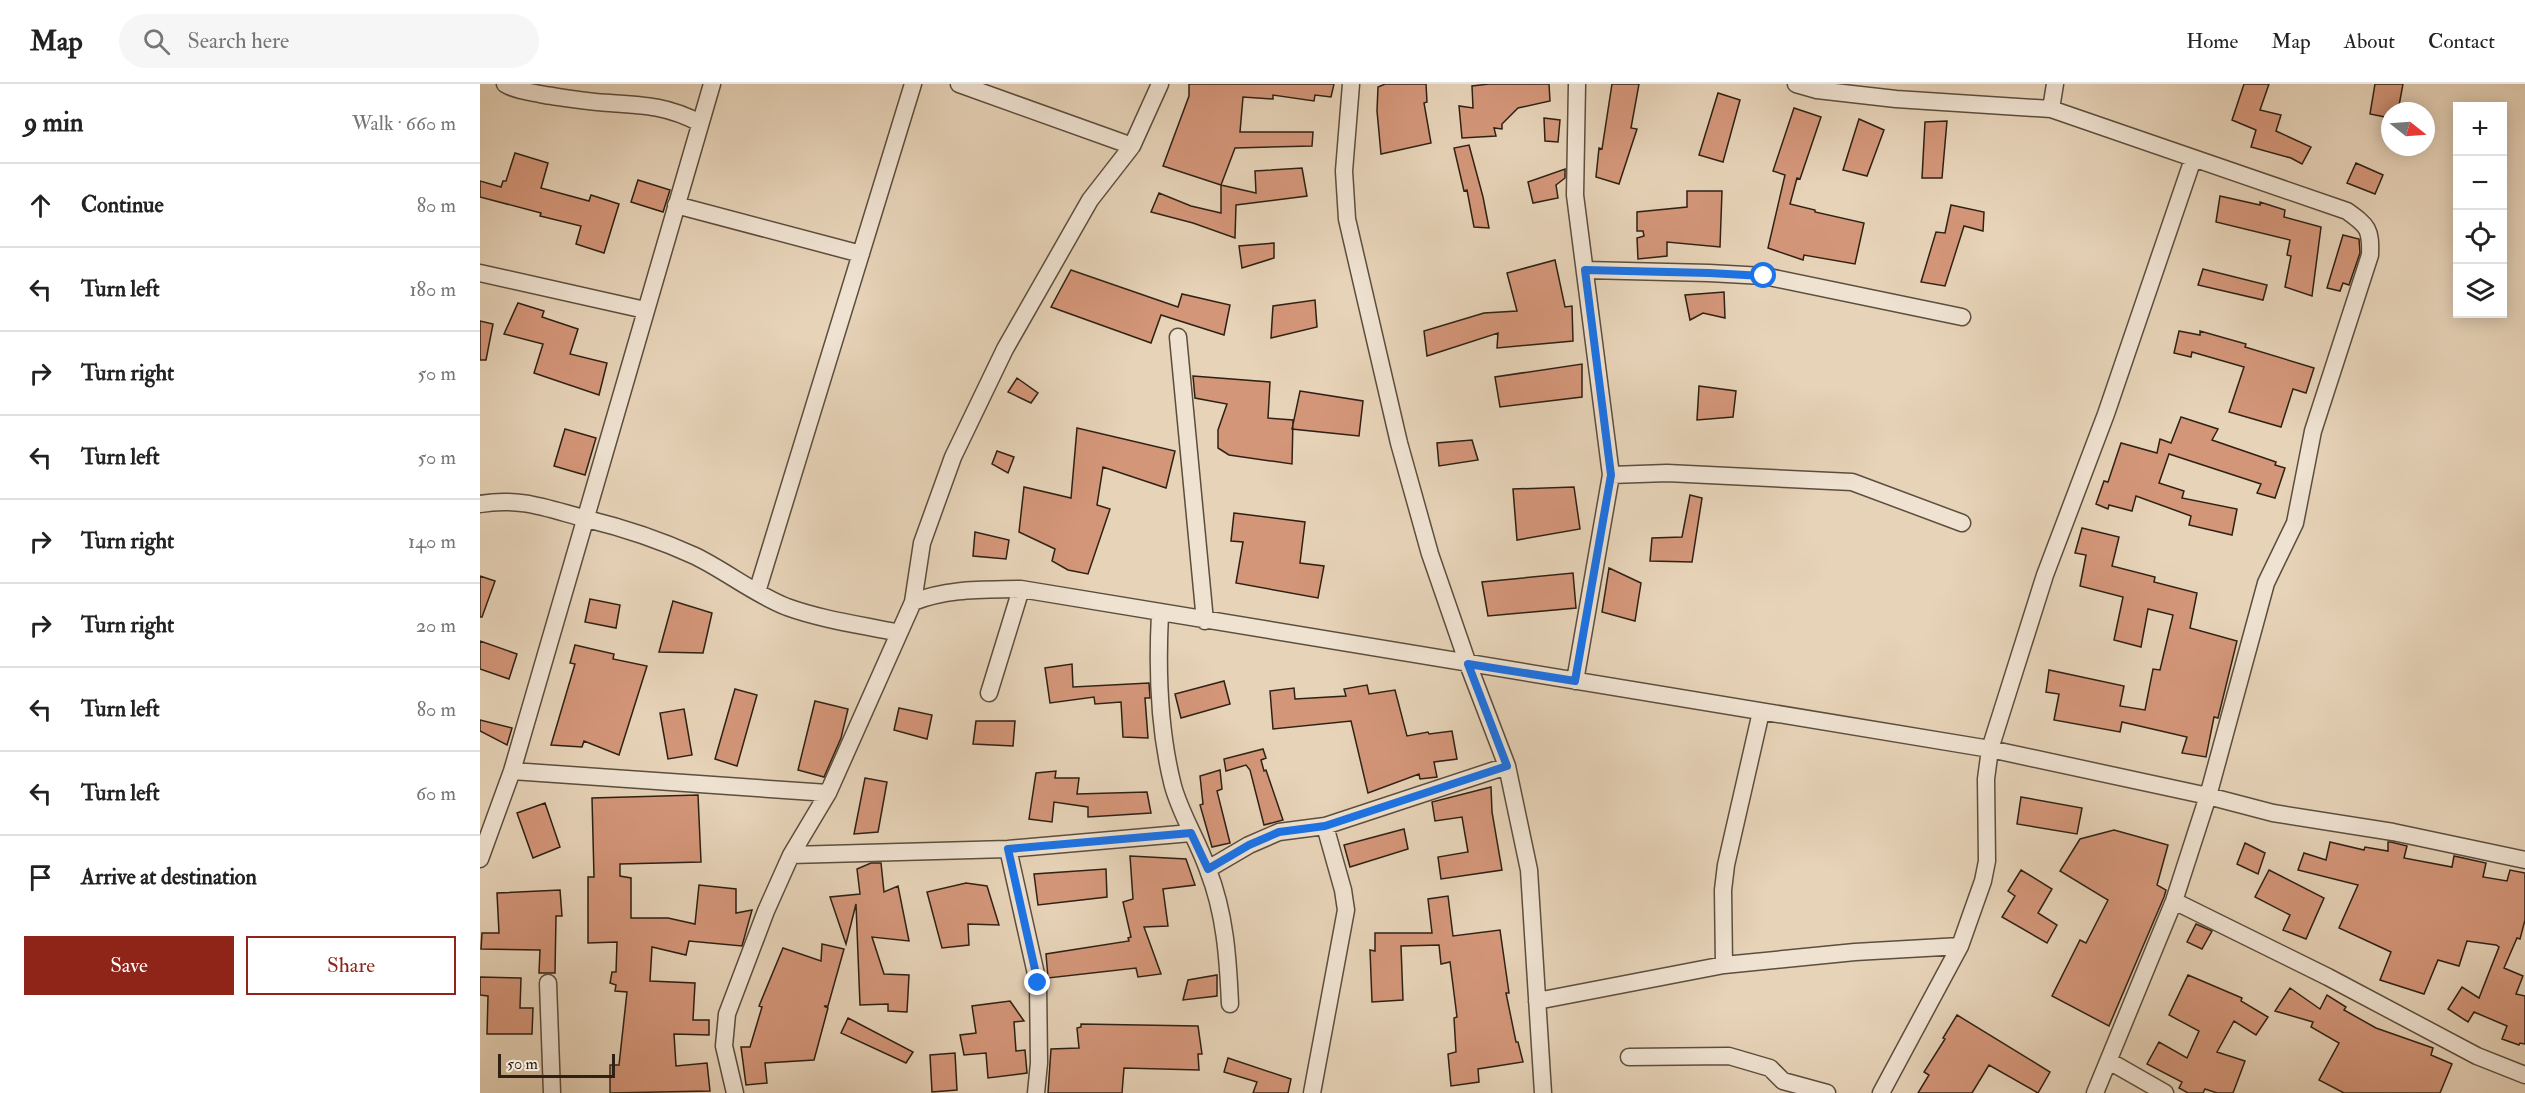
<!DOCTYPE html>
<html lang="en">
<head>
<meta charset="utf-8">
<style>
	:root { --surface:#fff; --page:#f6f6f6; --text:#222; --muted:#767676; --line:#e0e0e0; --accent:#8f2418 }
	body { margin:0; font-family:"IM FELL Double Pica",serif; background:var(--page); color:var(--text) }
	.controls { position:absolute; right:18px; top:18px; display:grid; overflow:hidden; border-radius:0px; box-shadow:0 3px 15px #0003 }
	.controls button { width:54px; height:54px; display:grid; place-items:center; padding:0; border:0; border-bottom:2px solid var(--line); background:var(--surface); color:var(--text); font:30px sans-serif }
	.compass { position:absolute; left:1901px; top:18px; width:54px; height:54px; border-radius:50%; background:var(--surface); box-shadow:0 3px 15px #0003; rotate:107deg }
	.scale { position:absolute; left:18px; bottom:15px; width:117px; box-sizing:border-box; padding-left:6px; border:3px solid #2e2114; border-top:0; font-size:16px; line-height:21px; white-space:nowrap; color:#2e2114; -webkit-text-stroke:4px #efe2d1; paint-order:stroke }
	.stop { position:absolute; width:18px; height:18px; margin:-14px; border:4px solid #1a73e8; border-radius:50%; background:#fff }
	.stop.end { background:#1a73e8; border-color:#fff; box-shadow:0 2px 6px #0008 }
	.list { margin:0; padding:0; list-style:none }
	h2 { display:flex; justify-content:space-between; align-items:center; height:78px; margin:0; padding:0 24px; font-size:26px }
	h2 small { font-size:20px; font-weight:400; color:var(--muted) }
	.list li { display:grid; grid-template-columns:39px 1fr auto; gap:18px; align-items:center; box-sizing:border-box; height:84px; padding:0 24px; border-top:2px solid var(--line) }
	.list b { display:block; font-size:22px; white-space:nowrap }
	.list em { font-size:20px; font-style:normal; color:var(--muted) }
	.actions { display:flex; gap:12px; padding:18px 24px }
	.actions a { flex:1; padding:14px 0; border:2px solid var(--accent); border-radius:0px; text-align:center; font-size:21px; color:var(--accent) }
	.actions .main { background:var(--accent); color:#fff }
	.icon { flex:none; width:33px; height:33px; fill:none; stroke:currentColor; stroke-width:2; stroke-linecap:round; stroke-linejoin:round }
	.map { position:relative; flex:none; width:2045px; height:1009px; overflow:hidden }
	header { display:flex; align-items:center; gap:36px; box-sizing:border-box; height:84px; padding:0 30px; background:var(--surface); border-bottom:2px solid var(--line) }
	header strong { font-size:28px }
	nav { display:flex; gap:33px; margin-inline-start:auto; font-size:21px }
	.search { width:420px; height:54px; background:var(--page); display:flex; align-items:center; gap:15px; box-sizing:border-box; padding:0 21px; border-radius:33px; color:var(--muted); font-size:22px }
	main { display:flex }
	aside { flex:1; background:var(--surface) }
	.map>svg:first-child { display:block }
	.building { fill:#d49679; stroke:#2e2114; stroke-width:1.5 }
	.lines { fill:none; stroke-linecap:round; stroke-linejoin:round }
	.minor-casing { stroke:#5c4e3d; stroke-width:19 }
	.minor { stroke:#efe2d1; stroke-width:16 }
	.route { stroke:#1a73e8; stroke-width:8 }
</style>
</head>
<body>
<header>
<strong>Map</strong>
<div class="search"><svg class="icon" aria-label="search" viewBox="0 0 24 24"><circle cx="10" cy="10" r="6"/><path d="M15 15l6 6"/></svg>Search here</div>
<nav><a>Home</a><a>Map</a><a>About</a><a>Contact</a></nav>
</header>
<main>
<aside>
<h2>9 min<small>Walk · 660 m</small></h2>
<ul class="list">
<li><svg class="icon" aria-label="ahead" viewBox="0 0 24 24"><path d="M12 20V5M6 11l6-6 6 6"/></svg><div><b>Continue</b></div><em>80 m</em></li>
<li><svg class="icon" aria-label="left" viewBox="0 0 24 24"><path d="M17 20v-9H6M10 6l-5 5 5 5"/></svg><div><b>Turn left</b></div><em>180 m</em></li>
<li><svg class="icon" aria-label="right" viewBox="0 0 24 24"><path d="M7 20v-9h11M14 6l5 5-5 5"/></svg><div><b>Turn right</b></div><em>50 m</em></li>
<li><svg class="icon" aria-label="left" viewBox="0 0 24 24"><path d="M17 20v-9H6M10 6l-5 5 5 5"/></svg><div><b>Turn left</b></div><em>50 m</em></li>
<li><svg class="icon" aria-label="right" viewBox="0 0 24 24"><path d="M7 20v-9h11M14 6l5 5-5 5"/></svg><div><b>Turn right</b></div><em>140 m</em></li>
<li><svg class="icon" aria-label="right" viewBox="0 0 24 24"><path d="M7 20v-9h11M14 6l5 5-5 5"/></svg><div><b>Turn right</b></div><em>20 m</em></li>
<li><svg class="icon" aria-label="left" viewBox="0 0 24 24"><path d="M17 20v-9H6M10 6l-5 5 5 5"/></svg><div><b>Turn left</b></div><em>80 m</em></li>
<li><svg class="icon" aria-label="left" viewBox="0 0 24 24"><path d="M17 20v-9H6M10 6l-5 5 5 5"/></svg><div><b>Turn left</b></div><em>60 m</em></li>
<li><svg class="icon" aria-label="arrive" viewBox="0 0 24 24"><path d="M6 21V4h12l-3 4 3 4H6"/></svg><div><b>Arrive at destination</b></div></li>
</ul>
<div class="actions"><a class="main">Save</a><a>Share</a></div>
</aside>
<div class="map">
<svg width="2045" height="1009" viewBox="0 0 2045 1009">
	<rect width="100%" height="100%" fill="#e7d3b8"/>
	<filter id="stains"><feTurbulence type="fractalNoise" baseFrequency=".00333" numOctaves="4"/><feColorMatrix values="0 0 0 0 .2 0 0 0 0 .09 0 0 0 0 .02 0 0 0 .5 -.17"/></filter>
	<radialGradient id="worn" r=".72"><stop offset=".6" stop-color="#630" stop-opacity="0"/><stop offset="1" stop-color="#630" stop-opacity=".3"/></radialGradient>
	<path class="building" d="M 709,0 L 854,0 L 851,13 L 835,11 L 834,17 L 793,11 L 793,15 L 763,13 L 760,48 L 833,48 L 832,62 L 755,64 L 741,101 L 683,82 L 709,12 Z
		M 905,0 L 946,0 L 947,18 L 944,19 L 951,59 L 901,70 L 897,27 L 898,3 Z
		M 1009,0 L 1069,0 L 1070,17 L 1038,24 L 1022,40 L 1022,45 L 1014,44 L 1016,52 L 982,54 L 979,22 L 993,24 L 992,2 Z
		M 1132,0 L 1159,0 L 1151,44 L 1157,45 L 1139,100 L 1116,93 L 1119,64 L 1122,65 Z
		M 1764,0 L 1789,0 L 1780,26 L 1801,31 L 1796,47 L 1831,63 L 1822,80 L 1811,74 L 1771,63 L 1776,46 L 1752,36 Z
		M 1895,0 L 1923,0 L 1918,27 L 1910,27 L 1910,34 L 1890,30 Z
		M 1238,9 L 1260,16 L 1243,78 L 1219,71 Z
		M 1314,24 L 1341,33 L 1320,95 L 1317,94 L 1310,120 L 1335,126 L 1335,128 L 1384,139 L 1375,180 L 1324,171 L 1323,176 L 1288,164 L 1305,91 L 1293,87 Z
		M 1064,34 L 1080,36 L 1078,58 L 1065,57 Z
		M 1379,35 L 1404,46 L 1387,92 L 1363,86 Z
		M 1467,37 L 1462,94 L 1442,94 L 1445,38 Z
		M 989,61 L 1003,113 L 1009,144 L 994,143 L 987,106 L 984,107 L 974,64 Z
		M 35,69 L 68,79 L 61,104 L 109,117 L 111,111 L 139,120 L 124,169 L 96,160 L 101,142 L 60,132 L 61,129 L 0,113 L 0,97 L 21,103 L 23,97 L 26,97 Z
		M 1876,79 L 1903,91 L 1895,110 L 1867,99 Z
		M 822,84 L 827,112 L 756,121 L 755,154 L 713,139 L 671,128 L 679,109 L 711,122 L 741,129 L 741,101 L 776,109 L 775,87 Z
		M 1085,85 L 1085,94 L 1076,101 L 1078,114 L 1053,119 L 1048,98 Z
		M 158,96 L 190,106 L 183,128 L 151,118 Z
		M 1207,107 L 1242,107 L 1240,163 L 1187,158 L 1187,172 L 1158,175 L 1157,154 L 1164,152 L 1163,147 L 1157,147 L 1157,128 L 1207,123 Z
		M 1740,112 L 1780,121 L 1780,118 L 1805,126 L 1804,133 L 1841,143 L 1832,212 L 1805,203 L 1811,172 L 1807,171 L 1810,156 L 1736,138 Z
		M 1471,121 L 1504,128 L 1503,147 L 1484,142 L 1465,202 L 1441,198 L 1456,148 L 1465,149 Z
		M 1863,151 L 1879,155 L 1880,169 L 1869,201 L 1863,199 L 1860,207 L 1847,204 Z
		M 794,159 L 794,174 L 762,184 L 759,162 Z
		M 1075,176 L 1085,223 L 1092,222 L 1093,257 L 1017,264 L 1018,249 L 947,272 L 944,247 L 1004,229 L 1037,227 L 1027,189 Z
		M 1723,185 L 1787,201 L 1783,216 L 1718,201 Z
		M 591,186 L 698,223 L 702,210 L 750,221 L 744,251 L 681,231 L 671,259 L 571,223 Z
		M 1244,208 L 1245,234 L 1223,229 L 1210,236 L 1205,211 Z
		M 835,216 L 837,243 L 791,254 L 793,222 Z
		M 38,219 L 64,227 L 62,233 L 98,245 L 90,270 L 127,279 L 119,311 L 54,289 L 63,260 L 24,250 Z
		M 0,237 L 13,240 L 6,276 L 0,276 Z
		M 1699,247 L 1720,251 L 1720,247 L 1766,260 L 1765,263 L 1834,284 L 1826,309 L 1813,305 L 1801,343 L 1749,328 L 1764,283 L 1712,268 L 1711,273 L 1694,269 Z
		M 1102,280 L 1102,313 L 1020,323 L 1015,293 Z
		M 713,292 L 790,298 L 788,334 L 813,336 L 812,380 L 749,371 L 738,364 L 738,346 L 747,320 L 715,314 Z
		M 537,294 L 558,309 L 551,319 L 528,308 Z
		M 1219,302 L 1256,307 L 1253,333 L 1217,336 Z
		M 820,307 L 883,317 L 879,352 L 812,345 Z
		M 1701,333 L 1738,345 L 1732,356 L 1796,378 L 1795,381 L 1805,384 L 1795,414 L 1777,409 L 1781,400 L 1689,370 L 1679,399 L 1704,407 L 1702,414 L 1757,425 L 1752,451 L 1709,441 L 1711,432 L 1656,412 L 1652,427 L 1629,421 L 1628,425 L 1616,420 L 1624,397 L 1628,398 L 1641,359 L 1677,369 L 1680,355 L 1691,359 Z
		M 597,344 L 695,367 L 686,404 L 623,383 L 617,421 L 630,425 L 608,490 L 588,486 L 572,477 L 575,465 L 539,448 L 544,403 L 591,414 Z
		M 85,345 L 116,354 L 105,391 L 74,382 Z
		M 992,356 L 998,376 L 959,382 L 957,359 Z
		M 517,367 L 534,373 L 528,389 L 512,380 Z
		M 1094,403 L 1100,445 L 1037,456 L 1033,405 Z
		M 1210,411 L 1222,414 L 1212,478 L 1170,477 L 1172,454 L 1202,453 Z
		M 754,429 L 825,438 L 820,479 L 844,482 L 838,514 L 756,499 L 763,458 L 751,457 Z
		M 1602,444 L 1639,453 L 1632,482 L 1675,493 L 1674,498 L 1717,509 L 1710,544 L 1757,557 L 1738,634 L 1734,633 L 1726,673 L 1702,669 L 1707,653 L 1642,638 L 1640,648 L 1574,636 L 1579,610 L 1566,608 L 1569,586 L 1644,602 L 1640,622 L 1665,626 L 1673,585 L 1680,586 L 1693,531 L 1668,525 L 1661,563 L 1634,556 L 1643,513 L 1600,502 L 1606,471 L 1595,469 Z
		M 495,448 L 529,456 L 526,475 L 493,472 Z
		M 1129,484 L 1161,499 L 1155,537 L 1122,528 Z
		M 1093,489 L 1096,524 L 1008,532 L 1002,498 Z
		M 0,492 L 15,497 L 2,533 L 0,533 Z
		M 110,515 L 140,521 L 136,544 L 105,538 Z
		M 193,517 L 232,529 L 223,569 L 179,568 Z
		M 0,557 L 37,570 L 29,595 L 0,585 Z
		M 95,561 L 134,570 L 133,575 L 167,582 L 139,671 L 104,657 L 102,663 L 71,661 L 95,580 L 90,579 Z
		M 592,580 L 593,603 L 669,599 L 670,614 L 665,614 L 668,654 L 643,653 L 641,618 L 615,620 L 614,613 L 570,619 L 565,584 Z
		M 744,597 L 750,620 L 701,634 L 695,610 Z
		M 887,601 L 889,610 L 915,606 L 927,652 L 948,648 L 949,650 L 972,647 L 977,675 L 954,678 L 957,693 L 940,695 L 939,690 L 888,709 L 871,637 L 793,645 L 790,607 L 814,604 L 815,615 L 866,612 L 864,605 Z
		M 255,605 L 277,611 L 257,682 L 235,675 Z
		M 335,617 L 368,625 L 361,654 L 344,693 L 318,686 Z
		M 419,624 L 452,631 L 447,655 L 414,646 Z
		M 204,625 L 212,671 L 188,675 L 180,629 Z
		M 0,636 L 32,644 L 27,661 L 0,647 Z
		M 496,637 L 535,637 L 533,662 L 493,660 Z
		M 783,665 L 786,674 L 781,676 L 784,687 L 786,686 L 803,736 L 784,741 L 770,686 L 766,681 L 746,687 L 744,675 Z
		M 740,686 L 742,705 L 737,707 L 750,759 L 732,763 L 720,721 L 723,720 L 720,692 Z
		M 576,687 L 575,694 L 599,694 L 597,710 L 667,708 L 671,729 L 608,733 L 608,723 L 574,718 L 572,738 L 549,735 L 556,689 Z
		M 385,694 L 407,698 L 398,748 L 374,750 Z
		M 1011,703 L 1012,728 L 1022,786 L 961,795 L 958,773 L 988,768 L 982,733 L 955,737 L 952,718 Z
		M 218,711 L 221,778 L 140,780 L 140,792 L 151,794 L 151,834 L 188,834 L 215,840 L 219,801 L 256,805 L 256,829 L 272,826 L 262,862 L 209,857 L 206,871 L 172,863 L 170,897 L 215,899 L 213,936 L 229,936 L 229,951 L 194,950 L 196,982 L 227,979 L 230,1007 L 130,1009 L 130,981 L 139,981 L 147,908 L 135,907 L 136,901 L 130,899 L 132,888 L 136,888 L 137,858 L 108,859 L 108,793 L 114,793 L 112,714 Z
		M 1541,713 L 1602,724 L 1597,750 L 1537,740 Z
		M 65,719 L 80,763 L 53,774 L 37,729 Z
		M 924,745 L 928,765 L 870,783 L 864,761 Z
		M 1634,746 L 1688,761 L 1677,801 L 1686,806 L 1684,813 L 1629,942 L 1572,912 L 1600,856 L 1606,859 L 1628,816 L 1580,787 L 1600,755 Z
		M 1850,758 L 1884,766 L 1885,763 L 1908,767 L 1908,758 L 1911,758 L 1927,762 L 1924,774 L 1972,783 L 1974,772 L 2006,779 L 2003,793 L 2027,797 L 2030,786 L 2045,789 L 2045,836 L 2040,855 L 2037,854 L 2024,884 L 2043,892 L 2036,910 L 2045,912 L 2045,960 L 2040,959 L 2039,961 L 2022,955 L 2027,942 L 1994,928 L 1988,938 L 1968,925 L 1982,903 L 1999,914 L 2019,863 L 2016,861 L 1987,857 L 1979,882 L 1958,876 L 1944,910 L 1900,896 L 1911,868 L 1859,844 L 1878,801 L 1818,786 L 1824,769 L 1846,776 Z
		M 1765,759 L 1785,769 L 1778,790 L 1757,780 Z
		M 650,772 L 706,775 L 715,801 L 683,805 L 688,842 L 664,843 L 681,890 L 658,893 L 656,884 L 568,894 L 566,870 L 649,857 L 648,854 L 651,853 L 643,818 L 653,815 Z
		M 391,779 L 401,779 L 404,808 L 418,802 L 429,857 L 392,853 L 404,890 L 429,891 L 427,928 L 408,927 L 408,920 L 380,921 L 376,820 L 366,860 L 350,813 L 380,810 L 377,785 Z
		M 626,785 L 627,813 L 558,821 L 554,790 Z
		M 1541,786 L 1572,805 L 1558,829 L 1577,841 L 1567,859 L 1522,833 L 1535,812 L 1528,807 Z
		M 1789,786 L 1844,814 L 1826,855 L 1803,846 L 1810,831 L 1775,813 Z
		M 486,799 L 507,802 L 519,841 L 488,840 L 489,861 L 462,864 L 447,808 Z
		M 80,806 L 82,832 L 76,832 L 75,889 L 59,889 L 60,866 L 1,865 L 2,849 L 19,849 L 17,809 Z
		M 968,812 L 973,852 L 1020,846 L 1029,909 L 1026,909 L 1036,958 L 1038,958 L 1043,978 L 998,985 L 999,998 L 971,1002 L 968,970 L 976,968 L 974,934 L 977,933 L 970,878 L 961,880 L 959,861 L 921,862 L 923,916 L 892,918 L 890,866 L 895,867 L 895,849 L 952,849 L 948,815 Z
		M 1716,840 L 1732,847 L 1722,865 L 1707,858 Z
		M 342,860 L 364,865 L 348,922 L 344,922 L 348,924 L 334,976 L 285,979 L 287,999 L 266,1001 L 261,963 L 270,963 L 282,923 L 279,922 L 303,864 L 341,877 Z
		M 737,891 L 737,912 L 703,916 L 708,896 Z
		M 1708,891 L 1762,914 L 1761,917 L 1788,933 L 1776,951 L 1754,937 L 1737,968 L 1765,977 L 1753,1009 L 1737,1009 L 1725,1005 L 1723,1009 L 1708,1009 L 1699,1004 L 1702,998 L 1667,980 L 1679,958 L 1707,974 L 1719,947 L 1689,931 Z
		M 0,893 L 41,894 L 40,924 L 53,924 L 52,950 L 7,950 L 8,912 L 0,911 Z
		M 1810,904 L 1840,925 L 1847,911 L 1866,923 L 1864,926 L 1896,944 L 1953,964 L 1951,971 L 1972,980 L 1960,1009 L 1864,1009 L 1839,996 L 1859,959 L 1831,943 L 1833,938 L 1795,927 Z
		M 530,917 L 544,937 L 534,938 L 536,967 L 545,966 L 547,989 L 508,994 L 506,969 L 484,971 L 480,951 L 496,949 L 492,922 Z
		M 1477,931 L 1570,988 L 1558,1009 L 1509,981 L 1492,1009 L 1438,1009 L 1449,991 L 1444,988 L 1465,955 L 1463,954 Z
		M 368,934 L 433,968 L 426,979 L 361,949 Z
		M 601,940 L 718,942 L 722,970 L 718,970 L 719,986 L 644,984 L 642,1009 L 568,1009 L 571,965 L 599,964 L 597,944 L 601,943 Z
		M 475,969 L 477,1006 L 452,1008 L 450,971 Z
		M 748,974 L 811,995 L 808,1009 L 773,1009 L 777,998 L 744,988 Z"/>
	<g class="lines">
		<g class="minor-casing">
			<path id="minor" d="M 25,0 C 36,7 52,8 65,11 C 86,14 108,18 130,19 C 164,21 188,22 220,39
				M 479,0 L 652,62
				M 871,0 L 864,87 L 867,135 L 919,359 L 950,470 L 988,580 L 1027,682 L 1049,786 L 1063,1009
				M 1316,0 L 1337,6 L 1416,15 L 1571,25 L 1867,127 C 1888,142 1891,145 1890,171 L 1833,347 L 1815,439 L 1786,499 L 1728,712 L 1694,817 L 1615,1009
				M 1571,25 L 1575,0
				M 196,121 L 381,170
				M 1105,186 L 1229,189 L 1284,192 L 1482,233
				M 0,189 L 165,226
				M 698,253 L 725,537
				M 1131,391 L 1187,389 L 1372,398 L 1482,439
				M 0,420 C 41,413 68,425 107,435 C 144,444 180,456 215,472 C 246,487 274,510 307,523 C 343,536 382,541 419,549
				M 277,508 L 433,0
				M 433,518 C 470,504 502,506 541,505 L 1510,665 L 1728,712 L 1793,729 L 1913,748 L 2045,776
				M 680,530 C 677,586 679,647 693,702 C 701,731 718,757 728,786 C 745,829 748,874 750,920
				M 1095,597 L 1131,391 L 1095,111 L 1097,0
				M 509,609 L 541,505
				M 32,687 L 348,709
				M 528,765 L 558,899 L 559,979 L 556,1009
				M 311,771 L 528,765 L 711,749
				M 0,775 L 32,687 L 232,0
				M 728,785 L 769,761 L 799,748 L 845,742 L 1027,682
				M 1694,817 L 1848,893 L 1997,972 L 2045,991
				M 1244,881 L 1243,806 L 1246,781 L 1281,628
				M 68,899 L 72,1009
				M 1057,917 L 1244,881 L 1375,868 L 1480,862
				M 1149,973 L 1249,972 L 1290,984 L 1303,997 L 1347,1009
				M 1629,977 L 1685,1009
				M 255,1009 L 244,962 L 247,930 L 286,827 L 311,771 L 348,709 L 433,518 L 442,459 L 473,373 L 525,265 L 610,116 L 652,62 L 680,0
				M 832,1009 L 866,826 L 863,806 L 845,742
				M 1401,1009 L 1480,862 L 1503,797 L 1507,777 L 1506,695 L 1510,665 L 1565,491 L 1626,330 L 1713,75"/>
		</g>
		<use href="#minor" class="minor"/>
	</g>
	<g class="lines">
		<path class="route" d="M 558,899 L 528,765 L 711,749 L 728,785 L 769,761 L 799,748 L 845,742 L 1027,682 L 988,580 L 1095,597 L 1131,391 L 1105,186 L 1229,189 L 1284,192"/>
	</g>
	<rect width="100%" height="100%" filter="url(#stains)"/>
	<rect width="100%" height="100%" fill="url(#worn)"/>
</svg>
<div class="controls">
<button>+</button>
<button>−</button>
<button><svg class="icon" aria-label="locate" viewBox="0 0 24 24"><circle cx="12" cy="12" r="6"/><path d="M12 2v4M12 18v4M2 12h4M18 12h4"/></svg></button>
<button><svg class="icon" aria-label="layers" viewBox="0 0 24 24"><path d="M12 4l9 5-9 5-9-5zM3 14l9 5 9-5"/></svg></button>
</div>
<svg class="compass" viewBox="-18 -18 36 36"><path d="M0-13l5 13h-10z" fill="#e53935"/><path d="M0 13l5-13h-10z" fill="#767676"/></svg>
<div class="scale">50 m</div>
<div class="stop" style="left:1284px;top:192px"></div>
<div class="stop end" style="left:558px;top:899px"></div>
</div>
</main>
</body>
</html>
